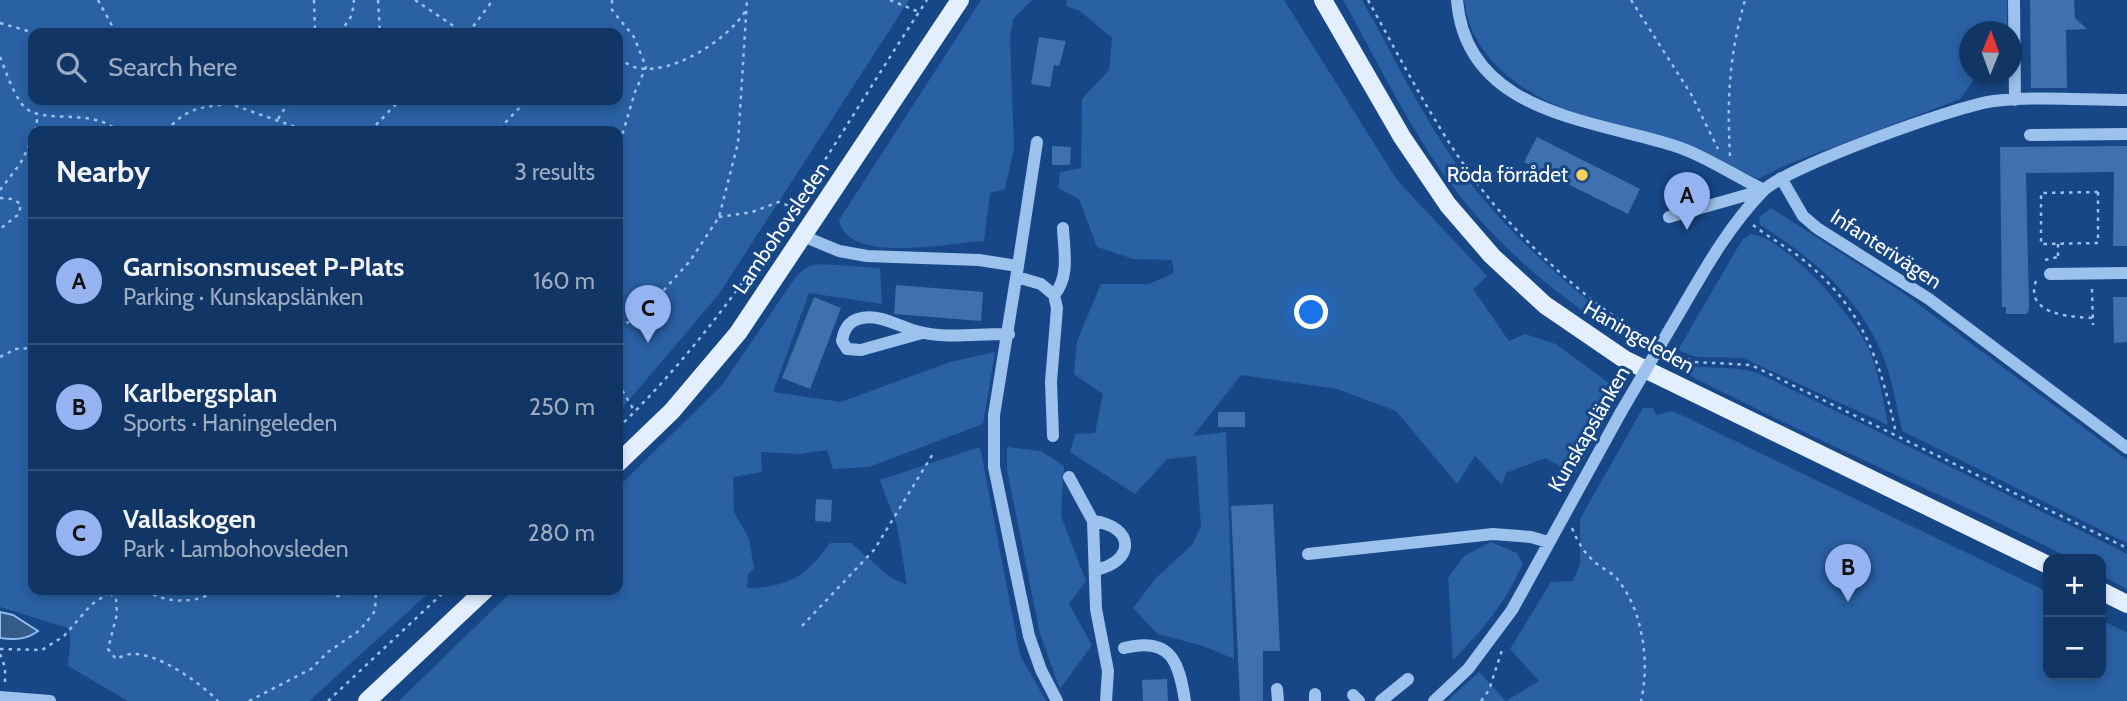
<!DOCTYPE html>
<html lang="en">
<head>
<meta charset="utf-8">
<style>
	:root { --surface:#113564; --page:#1a3d6a; --text:#f1f3f6; --muted:#9cabbf; --line:#305078; --accent:#95b2f1 }
	body { margin:0; font-family:Cabin,sans-serif; background:var(--page); color:var(--text) }
	.controls { position:absolute; right:21px; bottom:21px; display:grid; overflow:hidden; border-radius:14px; box-shadow:0 4px 10px #0003 }
	.controls button { width:63px; height:63px; display:grid; place-items:center; padding:0; border:0; border-bottom:2px solid var(--line); background:var(--surface); color:var(--text); font:35px sans-serif }
	.compass { position:absolute; left:1959px; top:21px; width:63px; height:63px; border-radius:50%; background:var(--surface); box-shadow:0 4px 10px #0003; rotate:1deg }
	.you { position:absolute; left:1312px; top:313px; width:24px; height:24px; margin:-18px; border:5px solid #fff; border-radius:50%; background:#1a73e8; box-shadow:0 0 0 10px #1a73e833 }
	.badge { display:grid; place-items:center; width:46px; height:46px; border-radius:50%; background:var(--accent); color:#111; font-size:23px; font-weight:700 }
	.pin { position:absolute; translate:-50% -58px; filter:drop-shadow(0 2px 4px #0008) }
	.pin::after { content:''; position:absolute; top:37px; width:24px; height:21px; background:inherit; clip-path:polygon(0 0,100% 0,50% 100%) }
	.list { margin:0; padding:0; list-style:none }
	h2 { display:flex; justify-content:space-between; align-items:center; height:91px; margin:0; padding:0 28px; font-size:30px }
	h2 small { font-size:23px; font-weight:400; color:var(--muted) }
	.list li { display:grid; grid-template-columns:46px 1fr auto; gap:21px; align-items:center; box-sizing:border-box; height:126px; padding:0 28px; border-top:2px solid var(--line) }
	.list b { display:block; font-size:26px; white-space:nowrap }
	.list p { margin:0; font-size:23px; white-space:nowrap; color:var(--muted) }
	.list em { font-size:23px; font-style:normal; color:var(--muted) }
	.icon { flex:none; width:38px; height:38px; fill:none; stroke:currentColor; stroke-width:2; stroke-linecap:round; stroke-linejoin:round }
	.map { position:relative; flex:none; width:2127px; height:701px; overflow:hidden }
	.search { position:absolute; background:var(--surface); box-shadow:0 4px 10px #0003; left:28px; top:28px; width:595px; height:77px; display:flex; align-items:center; gap:18px; box-sizing:border-box; padding:0 24px; border-radius:14px; color:var(--muted); font-size:26px }
	.panel { position:absolute; background:var(--surface); box-shadow:0 4px 10px #0003; left:28px; top:126px; width:595px; height:469px; border-radius:14px }
	.map>svg:first-child { display:block }
	.green { fill:#2961a4; fill-rule:evenodd }
	.water { fill:#375b89; stroke:#8fbcf0; stroke-width:2 }
	.building { fill:#3f71af }
	.lines { fill:none; stroke-linecap:round; stroke-linejoin:round }
	.path { stroke:#9cc1ed; stroke-width:2.5; stroke-dasharray:3.5 5; stroke-linecap:butt }
	.minor { stroke:#9cc1ed; stroke-width:12 }
	.major { stroke:#e3eeff; stroke-width:18 }
	.minor-bridge { stroke:#9cc1ed; stroke-width:12 }
	.poi-dot { fill:#ffcf59; stroke:#174786; stroke-width:2.5 }
	.labels { text-anchor:middle; stroke-width:6; stroke-linejoin:round; paint-order:stroke }
	.poi-label { font-size:21px; fill:#fff; stroke:#174786; text-anchor:end }
	.street-label { font-size:21px; fill:#fff; stroke:#174786 }
</style>
</head>
<body>
<div class="map">
<svg width="2127" height="701" viewBox="0 0 2127 701">
	<rect width="100%" height="100%" fill="#174786"/>
	<path class="green" d="M 0,0 L 909,0 L 719,294 L 618,413 L 618,131 L 33,131 L 33,590 L 432,590 L 309,701 L 128,701 L 68,666 C 68,653 73,641 68,628 L 0,607 ZM 33,33 L 618,33 L 618,100 L 33,100 Z
		M 981,0 L 1032,0 L 1013,19 L 1010,37 L 1014,148 L 1005,189 L 990,193 L 984,241 C 952,242 848,266 839,220 Z
		M 1067,0 L 1284,0 L 1397,180 L 1487,276 L 1473,289 L 1509,341 L 1525,334 L 1556,344 L 1621,392 L 1575,474 L 1545,458 L 1506,473 L 1502,485 L 1475,456 L 1457,484 L 1396,411 L 1337,389 L 1241,375 L 1193,436 L 1226,432 L 1234,659 L 1203,646 L 1158,634 L 1133,608 L 1156,578 L 1192,545 L 1201,526 L 1196,456 L 1167,459 L 1135,494 L 1070,452 L 1075,434 L 1095,433 L 1103,394 L 1074,374 L 1077,341 L 1101,284 L 1149,284 L 1174,273 L 1172,260 L 1133,259 L 1097,247 L 1079,199 L 1058,188 L 1060,172 L 1081,168 L 1082,99 L 1109,70 L 1112,38 L 1080,11 L 1066,6 Z
		M 1343,0 L 1362,0 C 1393,55 1421,114 1457,165 C 1491,213 1533,254 1578,292 C 1606,316 1634,340 1667,358 C 1697,374 1730,362 1760,374 L 2086,533 L 2127,554 L 2127,589 L 2101,575 L 2101,559 L 2071,559 C 1969,506 1863,462 1761,411 C 1642,353 1535,295 1453,187 C 1410,130 1378,62 1343,0 Z
		M 1464,0 L 2007,0 L 2007,31 L 1969,32 L 1969,74 L 1978,74 L 1960,99 L 1786,165 L 1758,179 C 1732,167 1707,151 1681,142 C 1661,134 1639,133 1619,127 C 1553,110 1473,75 1464,0 Z
		M 1771,208 L 1902,292 L 2127,460 L 2127,543 L 1902,431 C 1897,410 1894,388 1887,367 C 1866,304 1815,258 1760,225 L 1759,217 Z
		M 1750,234 C 1786,237 1852,315 1868,347 C 1879,371 1883,400 1888,425 L 1743,358 L 1696,357 L 1678,350 L 1742,240 Z
		M 821,264 L 880,268 L 882,304 L 809,293 L 773,392 L 841,402 L 950,362 L 995,352 L 983,424 L 869,467 L 833,469 L 827,450 L 801,454 L 761,452 L 762,472 L 733,477 L 734,512 L 749,539 L 754,568 L 748,574 L 747,588 C 789,587 805,577 830,543 L 851,543 L 890,577 L 907,585 L 897,526 L 880,480 L 980,447 L 1020,655 L 1046,701 L 399,701 L 513,590 L 618,590 L 618,487 L 722,385 L 797,275 L 809,266 Z
		M 1643,408 L 1653,408 L 1656,415 L 1673,411 L 2048,592 L 2048,675 L 2101,675 L 2101,620 L 2127,633 L 2127,701 L 1447,701 L 1479,672 L 1506,701 L 1539,681 L 1510,649 L 1551,582 L 1573,581 L 1580,564 L 1580,519 Z
		M 1007,447 L 1041,451 L 1064,466 L 1061,516 L 1086,581 L 1069,604 L 1092,645 L 1060,689 L 1040,634 L 1007,470 Z
		M 1491,542 L 1517,553 L 1523,563 C 1507,601 1482,631 1453,660 L 1448,578 L 1464,556 Z"/>
	<path class="water" d="M 0,612 L 13,615 L 38,631 C 26,640 14,640 0,638 Z"/>
	<path class="building" d="M 2030,0 L 2074,0 L 2075,18 L 2087,29 L 2066,30 L 2067,88 L 2031,88 Z
		M 1039,37 L 1066,41 L 1059,66 L 1054,65 L 1050,87 L 1031,84 Z
		M 1537,137 L 1640,189 L 1628,214 L 1524,162 Z
		M 1052,146 L 1071,147 L 1070,165 L 1052,165 Z
		M 2127,146 L 2127,246 L 2113,246 L 2114,172 L 2026,173 L 2029,308 L 2027,314 L 2006,314 L 2006,307 L 2002,307 L 2000,147 Z
		M 896,285 L 983,292 L 981,321 L 894,314 Z
		M 814,297 L 841,308 L 810,389 L 782,378 Z
		M 2113,297 L 2127,297 L 2127,342 L 2114,343 Z
		M 1218,412 L 1245,412 L 1245,427 L 1218,427 Z
		M 816,499 L 832,500 L 831,522 L 815,521 Z
		M 1273,504 L 1280,651 L 1263,651 L 1263,701 L 1240,701 L 1231,506 Z
		M 1167,679 L 1168,701 L 1143,701 L 1142,680 Z"/>
	<g class="lines">
		<path class="path" d="M 98,0 L 116,33
			M 314,0 L 315,33
			M 378,0 L 380,33
			M 415,0 L 464,33
			M 612,0 L 612,10 L 634,37 L 646,67 L 635,92 L 618,149
			M 890,0 L 919,12
			M 1368,0 C 1398,54 1427,111 1462,162 C 1506,228 1580,297 1647,339
			M 1631,0 L 1691,94 L 1718,149
			M 0,23 L 35,33
			M 340,33 L 352,15 L 354,0
			M 468,33 L 493,0
			M 0,57 C 6,72 12,90 21,103 C 38,128 88,105 118,131
			M 618,59 C 624,61 631,67 638,68 C 673,75 729,39 746,10
			M 219,100 L 307,131
			M 278,119 L 290,100
			M 35,131 L 38,115
			M 166,131 C 186,109 197,108 226,104
			M 370,131 L 400,100
			M 491,131 L 500,128 L 527,100
			M 1730,156 C 1727,96 1729,57 1745,0
			M 0,190 L 20,164 L 33,138
			M 2098,192 L 2098,243 L 2041,244 L 2041,193 Z
			M 0,198 L 12,199 L 21,204 L 19,214 L 0,229
			M 719,217 L 752,212 L 779,202 L 800,210
			M 1753,225 C 1767,236 1783,245 1797,255 C 1862,305 1879,357 1896,433
			M 2058,244 L 2058,258
			M 2045,260 L 2058,257
			M 2036,281 C 2024,315 2072,317 2092,318
			M 2092,289 L 2093,325
			M 618,325 L 637,320 L 690,261 L 719,217 L 738,143 L 747,0
			M 1671,353 L 1695,362 L 1751,365 L 2127,548
			M 0,357 L 16,349 L 33,348
			M 618,383 L 635,412
			M 618,428 C 745,306 830,146 927,0
			M 1572,528 C 1579,545 1586,556 1601,567 C 1607,571 1614,574 1618,580 C 1643,611 1650,663 1641,701
			M 146,590 C 164,604 198,604 217,590
			M 330,590 L 337,596 L 343,596 L 347,590
			M 110,593 L 116,598 L 117,614 L 108,649 L 116,659 C 121,657 127,654 132,654 C 157,652 202,684 218,701
			M 802,626 L 874,550 L 934,452
			M 0,649 L 42,650 L 64,636 L 91,605 L 113,590
			M 0,654 L 5,667 L 5,684
			M 249,701 L 311,669 L 328,652 L 360,630 L 375,611 L 376,590
			M 328,701 L 446,590
			M 1481,701 L 1489,690 L 1503,647"/>
		<path class="minor" d="M 1457,0 C 1466,112 1588,119 1672,145 C 1704,155 1733,175 1764,190
			M 2014,0 L 2015,100
			M 2030,135 L 2127,134
			M 1781,178 L 1803,216 L 1817,228 L 1929,299 L 2127,448
			M 1669,217 L 1764,190
			M 803,236 L 839,251 L 867,256 L 979,260 L 1018,266 L 994,415 L 994,467 L 1029,636 L 1041,670 L 1057,701
			M 1018,266 L 1037,142
			M 2050,274 L 2127,273
			M 1017,277 L 1041,284 L 1054,295 L 1057,308 L 1051,382 L 1053,436
			M 1054,295 C 1070,277 1064,251 1063,228
			M 1671,327 C 1699,280 1725,230 1763,191 C 1786,167 1959,105 1994,101 C 2038,96 2083,100 2127,100
			M 922,333 L 861,350 L 847,349 L 842,341 C 844,329 849,320 862,318 C 882,314 901,328 920,332 C 947,339 981,333 1009,334
			M 1069,477 L 1093,521 L 1096,609 L 1108,671 L 1106,701
			M 1093,521 C 1135,526 1136,562 1095,570
			M 1308,554 L 1493,534 L 1531,537 L 1548,542
			M 1124,648 C 1171,636 1179,662 1185,701
			M 1277,689 L 1278,701
			M 1353,695 L 1359,701
			M 0,697 L 50,701
			M 1315,701 L 1315,694
			M 1381,701 L 1408,679
			M 1434,701 L 1468,669 L 1512,610 L 1621,412"/>
		<path class="major" d="M 1323,0 L 1402,137 L 1448,205 L 1492,256 L 1545,305 L 1624,359 L 2048,565
			M 618,463 L 672,411 L 738,333 L 960,0
			M 2101,591 L 2127,604
			M 367,701 L 485,590"/>
		<path class="minor-bridge" d="M 1621,412 L 1671,327"/>
	</g>
	<circle class="poi-dot" cx="1582" cy="175" r="7"/>
	<g class="labels">
		<g class="poi-label">
			<text x="1568" y="182">Röda förrådet</text>
		</g>
		<g class="street-label">
			<text transform="translate(781 228) rotate(-56)" y="7">Lambohovsleden</text>
			<text transform="translate(1886 249) rotate(33)" y="7">Infanterivägen</text>
			<text transform="translate(1639 337) rotate(30)" y="7">Haningeleden</text>
			<text transform="translate(1589 429) rotate(-60)" y="7">Kunskapslänken</text>
		</g>
	</g>
</svg>
<div class="controls">
<button>+</button>
<button>−</button>
</div>
<svg class="compass" viewBox="-18 -18 36 36"><path d="M0-13l5 13h-10z" fill="#e53935"/><path d="M0 13l5-13h-10z" fill="#9cabbf"/></svg>
<div class="you"></div>
<div class="pin badge" style="left:1687px;top:230px">A</div>
<div class="pin badge" style="left:1848px;top:602px">B</div>
<div class="pin badge" style="left:648px;top:343px">C</div>
<div class="search"><svg class="icon" aria-label="search" viewBox="0 0 24 24"><circle cx="10" cy="10" r="6"/><path d="M15 15l6 6"/></svg>Search here</div>
<section class="panel">
<h2>Nearby<small>3 results</small></h2>
<ul class="list">
<li><span class="badge">A</span><div><b>Garnisonsmuseet P-Plats</b><p>Parking · Kunskapslänken</p></div><em>160 m</em></li>
<li><span class="badge">B</span><div><b>Karlbergsplan</b><p>Sports · Haningeleden</p></div><em>250 m</em></li>
<li><span class="badge">C</span><div><b>Vallaskogen</b><p>Park · Lambohovsleden</p></div><em>280 m</em></li>
</ul>
</section>
</div>
</body>
</html>
